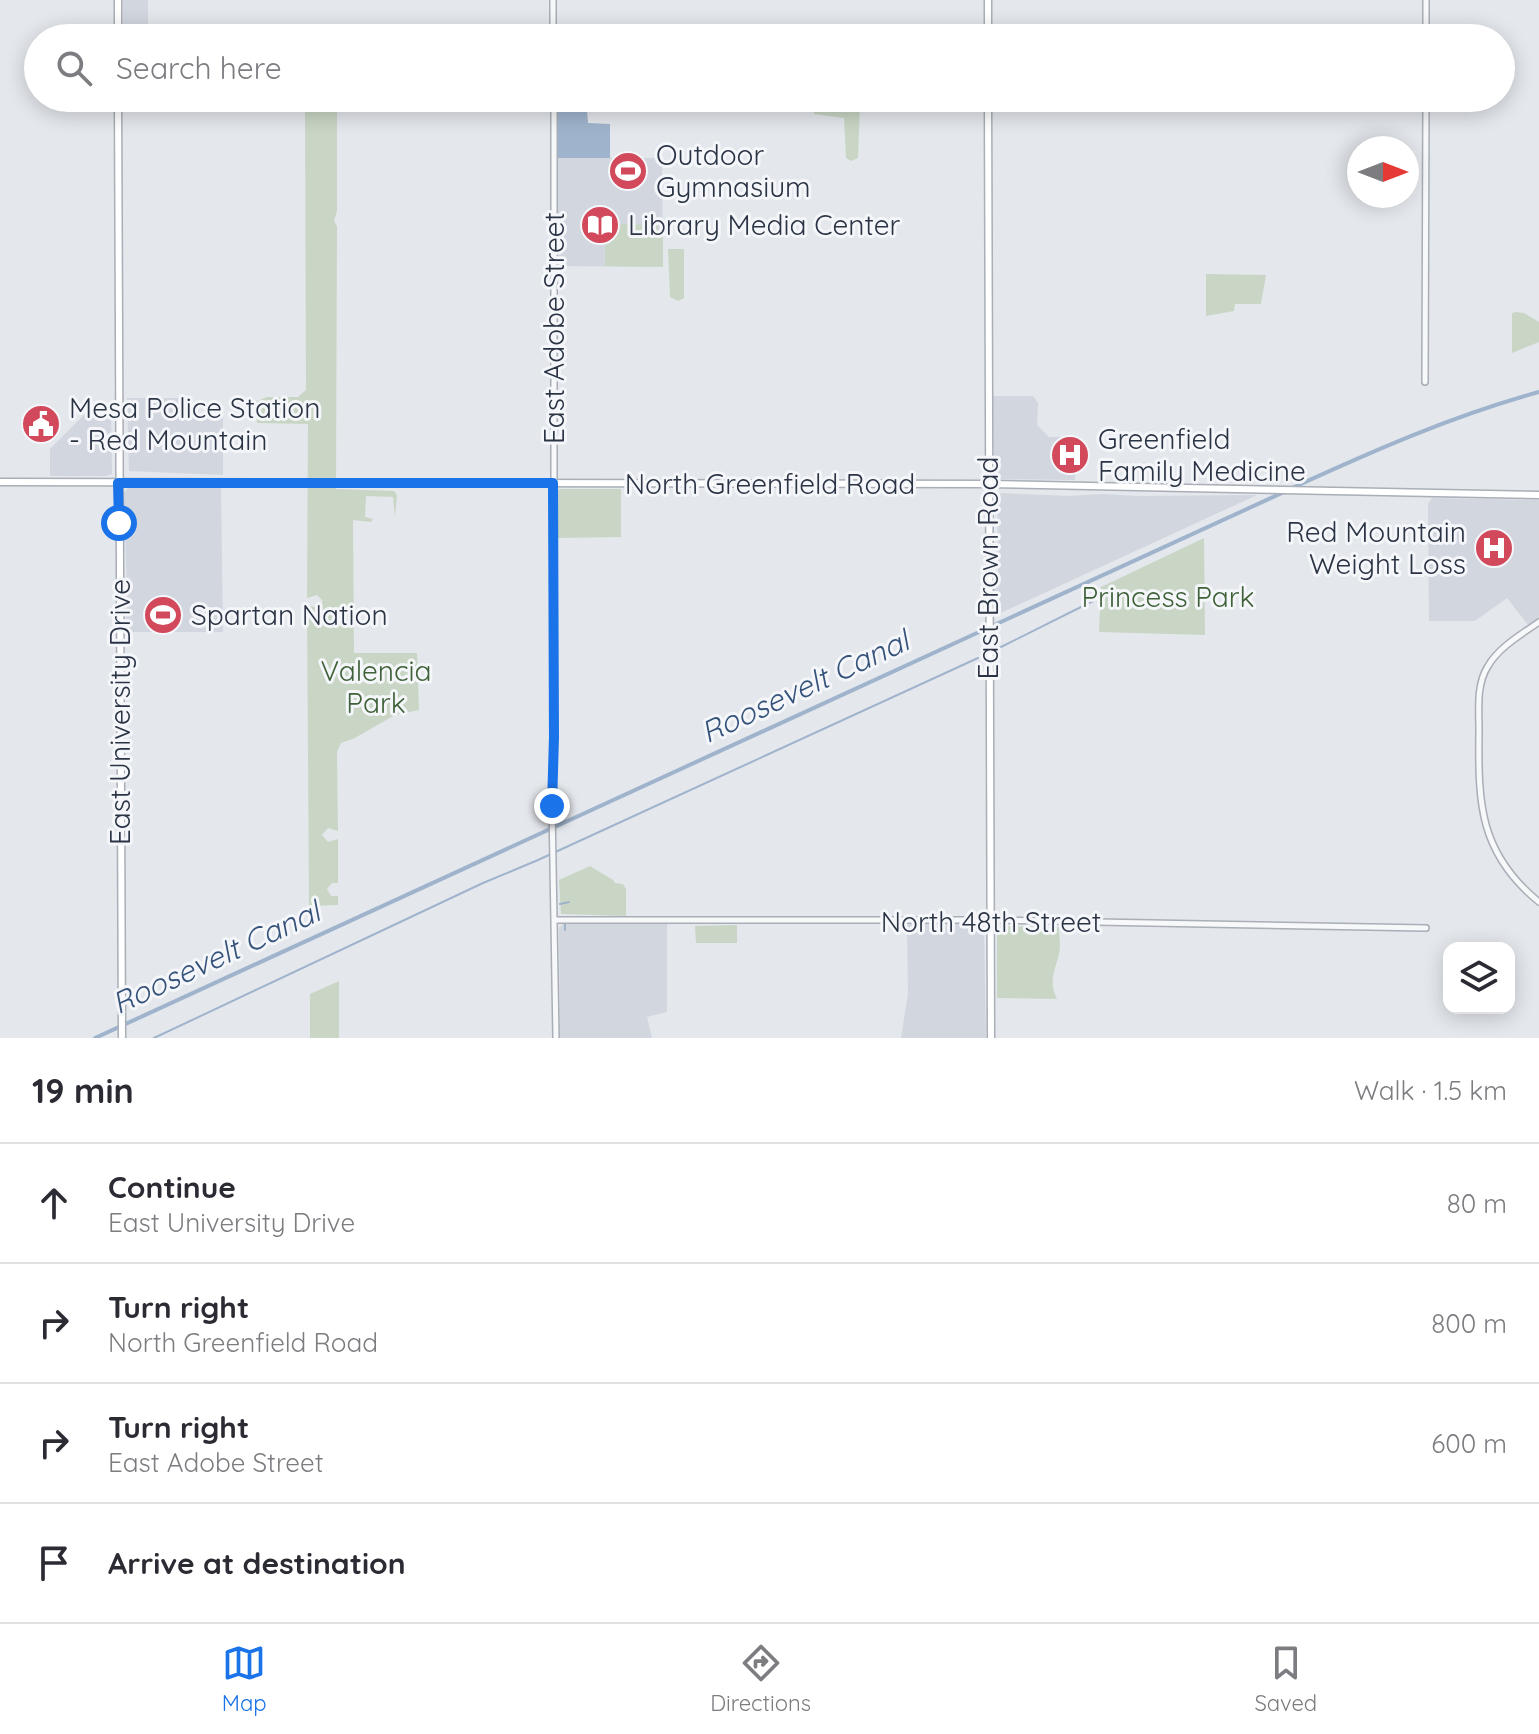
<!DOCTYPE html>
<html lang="en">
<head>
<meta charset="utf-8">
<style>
	:root { --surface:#fff; --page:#f7f7f7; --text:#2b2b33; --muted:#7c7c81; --line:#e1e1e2; --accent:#1a73e8 }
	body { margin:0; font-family:Quicksand,sans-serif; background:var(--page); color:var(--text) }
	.controls { position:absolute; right:24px; bottom:24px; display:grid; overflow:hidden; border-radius:16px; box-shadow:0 4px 20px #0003 }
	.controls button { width:72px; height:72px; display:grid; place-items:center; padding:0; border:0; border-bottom:2px solid var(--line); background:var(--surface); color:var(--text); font:40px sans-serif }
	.compass { position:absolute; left:1347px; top:136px; width:72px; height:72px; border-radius:50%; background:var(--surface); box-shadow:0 4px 20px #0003; rotate:90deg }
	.stop { position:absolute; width:24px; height:24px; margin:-18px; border:6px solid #1a73e8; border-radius:50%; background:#fff }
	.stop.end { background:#1a73e8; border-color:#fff; box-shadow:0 2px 8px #0008 }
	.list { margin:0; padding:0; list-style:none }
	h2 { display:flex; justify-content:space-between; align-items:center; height:104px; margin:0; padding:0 32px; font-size:34px }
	h2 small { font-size:26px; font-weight:400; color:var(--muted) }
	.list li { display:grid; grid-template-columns:52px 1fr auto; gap:24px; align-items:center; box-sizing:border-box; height:120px; padding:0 32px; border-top:2px solid var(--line) }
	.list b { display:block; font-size:30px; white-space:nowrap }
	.list p { margin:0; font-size:26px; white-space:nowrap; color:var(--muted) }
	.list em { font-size:26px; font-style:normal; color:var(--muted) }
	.icon { flex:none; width:44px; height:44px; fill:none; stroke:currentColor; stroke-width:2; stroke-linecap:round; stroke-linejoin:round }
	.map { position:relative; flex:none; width:1539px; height:1038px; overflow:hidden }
	.search { position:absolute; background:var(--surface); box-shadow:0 4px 20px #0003; left:24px; right:24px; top:24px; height:88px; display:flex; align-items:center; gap:20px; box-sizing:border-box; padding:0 28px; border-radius:44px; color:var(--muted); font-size:30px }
	.sheet { height:584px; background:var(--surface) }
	nav { display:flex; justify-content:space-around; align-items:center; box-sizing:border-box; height:112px; border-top:2px solid var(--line); background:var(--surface); font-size:22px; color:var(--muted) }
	nav a { display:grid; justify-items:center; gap:4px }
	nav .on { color:var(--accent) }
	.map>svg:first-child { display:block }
	.built { fill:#d2d6de }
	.green { fill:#c9d6c5 }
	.water { fill:#9fb4cc }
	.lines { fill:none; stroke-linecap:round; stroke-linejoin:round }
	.stream { stroke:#9fb4cc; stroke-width:2 }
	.canal { stroke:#9fb4cc; stroke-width:4 }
	.tertiary-casing { stroke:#a9aeb7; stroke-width:8 }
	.secondary-casing { stroke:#a9aeb7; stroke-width:9 }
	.tertiary { stroke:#f7f8fa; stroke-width:5 }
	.secondary { stroke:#fff; stroke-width:6 }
	.route { stroke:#1a73e8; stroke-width:10 }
	.labels { text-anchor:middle; stroke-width:6; stroke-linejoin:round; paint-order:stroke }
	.poi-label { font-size:28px; fill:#2b3445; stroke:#f4f6f9; text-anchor:start }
	.street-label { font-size:28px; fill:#2b3445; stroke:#f4f6f9 }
	.park-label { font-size:28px; fill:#3f6138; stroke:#f4f6f9 }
	.water-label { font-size:30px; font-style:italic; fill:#34527a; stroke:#f4f6f9 }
</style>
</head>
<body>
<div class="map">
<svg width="1539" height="1038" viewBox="0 0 1539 1038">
	<rect width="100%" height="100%" fill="#e4e7ec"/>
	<path class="built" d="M 123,0 L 148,0 L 148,38 L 123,38 Z
		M 557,158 L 662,158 L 663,267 L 557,266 Z
		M 993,396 L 1033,396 L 1038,403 L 1037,425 L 1049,437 L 1076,437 L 1075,480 L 997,479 L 994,477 Z
		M 127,398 L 178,398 L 178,417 L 223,417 L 223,475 L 129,471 Z
		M 85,414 L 111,414 L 112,474 L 106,476 L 50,476 L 50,449 Z
		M 128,488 L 221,488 L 223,632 L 125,632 L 127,593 L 124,493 Z
		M 1001,493 L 1069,496 L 1103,494 L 1138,496 L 1257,495 L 994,616 L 994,589 L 998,572 L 997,497 Z
		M 1432,498 L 1539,500 L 1539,617 L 1529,626 L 1507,598 L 1475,621 L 1429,621 L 1428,504 Z
		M 564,923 L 667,924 L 667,1012 L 647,1017 L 652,1038 L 560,1038 L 559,928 Z
		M 907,924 L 980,924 L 984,927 L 986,1038 L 901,1038 L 908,994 Z"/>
	<path class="green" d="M 305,98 L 337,98 L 337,211 L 334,221 L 337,226 L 336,489 L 394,491 L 397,495 L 395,517 L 393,497 L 366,496 L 365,517 L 373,519 L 371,522 L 353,520 L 354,653 L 417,653 L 419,710 L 395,715 L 353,739 L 341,743 L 337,752 L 338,831 L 328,828 L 322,835 L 328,842 L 338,839 L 338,883 L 332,883 L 327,889 L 331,896 L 338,896 L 338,905 L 309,906 L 307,605 L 318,608 L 323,601 L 317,595 L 307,598 L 308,424 L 257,423 L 255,402 L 267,397 L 298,397 L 306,390 Z
		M 816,100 L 860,102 L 858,158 L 851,161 L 846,158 L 844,118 L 814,114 Z
		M 613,224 L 658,225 L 658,230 L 663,230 L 663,267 L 605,266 L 605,239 L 609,232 L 613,231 Z
		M 668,249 L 684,249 L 684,298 L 678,301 L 670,297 Z
		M 1206,274 L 1266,275 L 1261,304 L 1235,304 L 1234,311 L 1206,316 Z
		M 1516,312 L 1524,313 L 1539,322 L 1539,342 L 1512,353 L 1512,313 Z
		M 559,489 L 621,489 L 621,537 L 557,538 L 557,494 Z
		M 1204,538 L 1205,635 L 1099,632 L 1101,587 Z
		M 590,866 L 613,880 L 615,883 L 623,884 L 626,889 L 626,916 L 561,914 L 559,880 Z
		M 737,925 L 737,943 L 696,943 L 695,926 Z
		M 1001,926 L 1059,927 C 1059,935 1061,946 1059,954 C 1055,971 1048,981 1057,999 L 997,998 L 997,928 Z
		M 339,981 L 339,1038 L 310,1038 L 310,994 Z"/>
	<path class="water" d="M 558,98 L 586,98 L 588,123 L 610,124 L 610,158 L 558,158 Z"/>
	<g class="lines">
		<path class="stream" d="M 999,648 L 1093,601
			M 560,904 L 569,902
			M 565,923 L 565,930
			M 154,1038 L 483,883 L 538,860 L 978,658"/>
		<path class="canal" d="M 1292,488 C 1373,451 1452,416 1539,392
			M 95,1038 L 1284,492"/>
		<g class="tertiary-casing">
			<path id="tertiary" d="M 553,0 L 553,38
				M 1426,38 L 1426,0
				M 554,98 L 554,737 L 552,806 L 556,1038
				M 1425,382 L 1426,98
				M 1539,622 C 1522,634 1499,647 1488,666 C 1476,685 1479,709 1479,731 C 1478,803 1479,853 1539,902
				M 556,920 L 990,920 L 1426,928"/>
		</g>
		<g class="secondary-casing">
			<path id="secondary" d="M 118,0 L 118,38
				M 988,38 L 988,0
				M 118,98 L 122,1038
				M 988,98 L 991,1038
				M 0,482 L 988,484 L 1539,495"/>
		</g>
		<use href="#tertiary" class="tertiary"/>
		<use href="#secondary" class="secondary"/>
	</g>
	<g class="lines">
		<path class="route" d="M 119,523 L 118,483 L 553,483 L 554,737 L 552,806"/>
	</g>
	<defs>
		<g id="stadium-disc" transform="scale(2)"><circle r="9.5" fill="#d1495b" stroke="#f4f6f9"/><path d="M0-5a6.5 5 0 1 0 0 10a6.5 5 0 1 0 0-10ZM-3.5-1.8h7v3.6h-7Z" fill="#fff"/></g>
		<g id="library-disc" transform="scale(2)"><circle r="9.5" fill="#d1495b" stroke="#f4f6f9"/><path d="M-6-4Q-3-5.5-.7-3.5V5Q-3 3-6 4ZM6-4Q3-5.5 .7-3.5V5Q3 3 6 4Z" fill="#fff"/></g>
		<g id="civic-disc" transform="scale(2)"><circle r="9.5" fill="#d1495b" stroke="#f4f6f9"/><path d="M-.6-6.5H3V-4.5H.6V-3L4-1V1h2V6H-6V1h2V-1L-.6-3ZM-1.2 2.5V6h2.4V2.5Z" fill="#fff"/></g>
		<g id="hospital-disc" transform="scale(2)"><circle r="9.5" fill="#d1495b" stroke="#f4f6f9"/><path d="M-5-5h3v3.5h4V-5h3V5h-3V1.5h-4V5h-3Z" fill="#fff"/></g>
	</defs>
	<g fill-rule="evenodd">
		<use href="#stadium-disc" x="628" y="171"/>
		<use href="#library-disc" x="600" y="225"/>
		<use href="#civic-disc" x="41" y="424"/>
		<use href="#hospital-disc" x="1070" y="455"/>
		<use href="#hospital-disc" x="1494" y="548"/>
		<use href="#stadium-disc" x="163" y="615"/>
	</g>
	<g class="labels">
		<g class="poi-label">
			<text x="656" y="165">Outdoor<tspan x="656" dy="32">Gymnasium</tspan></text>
			<text x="628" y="235">Library Media Center</text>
			<text x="69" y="418">Mesa Police Station<tspan x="69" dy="32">- Red Mountain</tspan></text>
			<text x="1098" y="449">Greenfield<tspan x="1098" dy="32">Family Medicine</tspan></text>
			<text x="1466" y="542" text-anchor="end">Red Mountain<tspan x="1466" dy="32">Weight Loss</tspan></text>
			<text x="191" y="625">Spartan Nation</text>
		</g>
		<g class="street-label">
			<text transform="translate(554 328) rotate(-90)" y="10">East Adobe Street</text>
			<text x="770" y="494">North Greenfield Road</text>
			<text transform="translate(988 568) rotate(-90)" y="10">East Brown Road</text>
			<text transform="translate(120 712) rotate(-90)" y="10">East University Drive</text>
			<text x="991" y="932">North 48th Street</text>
		</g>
		<g class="park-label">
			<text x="1168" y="607">Princess Park</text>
			<text x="376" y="681">Valencia<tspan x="376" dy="32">Park</tspan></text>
		</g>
		<g class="water-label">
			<text transform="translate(805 687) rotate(-25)" y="10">Roosevelt Canal</text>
			<text transform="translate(216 958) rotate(-25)" y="10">Roosevelt Canal</text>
		</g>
	</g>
</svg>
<div class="controls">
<button><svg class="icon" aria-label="layers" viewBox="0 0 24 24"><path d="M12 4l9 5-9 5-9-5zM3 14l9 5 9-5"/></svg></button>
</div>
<svg class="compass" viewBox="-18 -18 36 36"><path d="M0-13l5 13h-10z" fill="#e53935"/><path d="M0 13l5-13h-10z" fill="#7c7c81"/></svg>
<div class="stop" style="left:119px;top:523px"></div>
<div class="stop end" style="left:552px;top:806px"></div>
<div class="search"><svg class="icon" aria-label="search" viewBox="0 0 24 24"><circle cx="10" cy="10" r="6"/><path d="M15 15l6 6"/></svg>Search here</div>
</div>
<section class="sheet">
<h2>19 min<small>Walk · 1.5 km</small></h2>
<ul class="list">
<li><svg class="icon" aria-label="ahead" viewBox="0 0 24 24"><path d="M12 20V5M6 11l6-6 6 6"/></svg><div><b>Continue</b><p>East University Drive</p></div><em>80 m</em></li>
<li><svg class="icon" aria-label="right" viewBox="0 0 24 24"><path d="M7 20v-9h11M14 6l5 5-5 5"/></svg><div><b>Turn right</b><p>North Greenfield Road</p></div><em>800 m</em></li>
<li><svg class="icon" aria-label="right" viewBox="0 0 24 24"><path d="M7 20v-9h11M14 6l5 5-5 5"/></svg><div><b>Turn right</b><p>East Adobe Street</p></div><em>600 m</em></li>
<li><svg class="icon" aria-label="arrive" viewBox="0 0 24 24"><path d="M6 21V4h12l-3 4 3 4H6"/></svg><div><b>Arrive at destination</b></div></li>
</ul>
</section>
<nav>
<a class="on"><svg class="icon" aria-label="map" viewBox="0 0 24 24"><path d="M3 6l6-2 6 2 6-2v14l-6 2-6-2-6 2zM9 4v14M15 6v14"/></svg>Map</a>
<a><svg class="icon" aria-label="directions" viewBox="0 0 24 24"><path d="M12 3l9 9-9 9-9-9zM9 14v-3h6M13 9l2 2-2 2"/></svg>Directions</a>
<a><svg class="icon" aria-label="saved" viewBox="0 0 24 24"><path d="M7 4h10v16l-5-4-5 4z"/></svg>Saved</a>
</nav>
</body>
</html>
